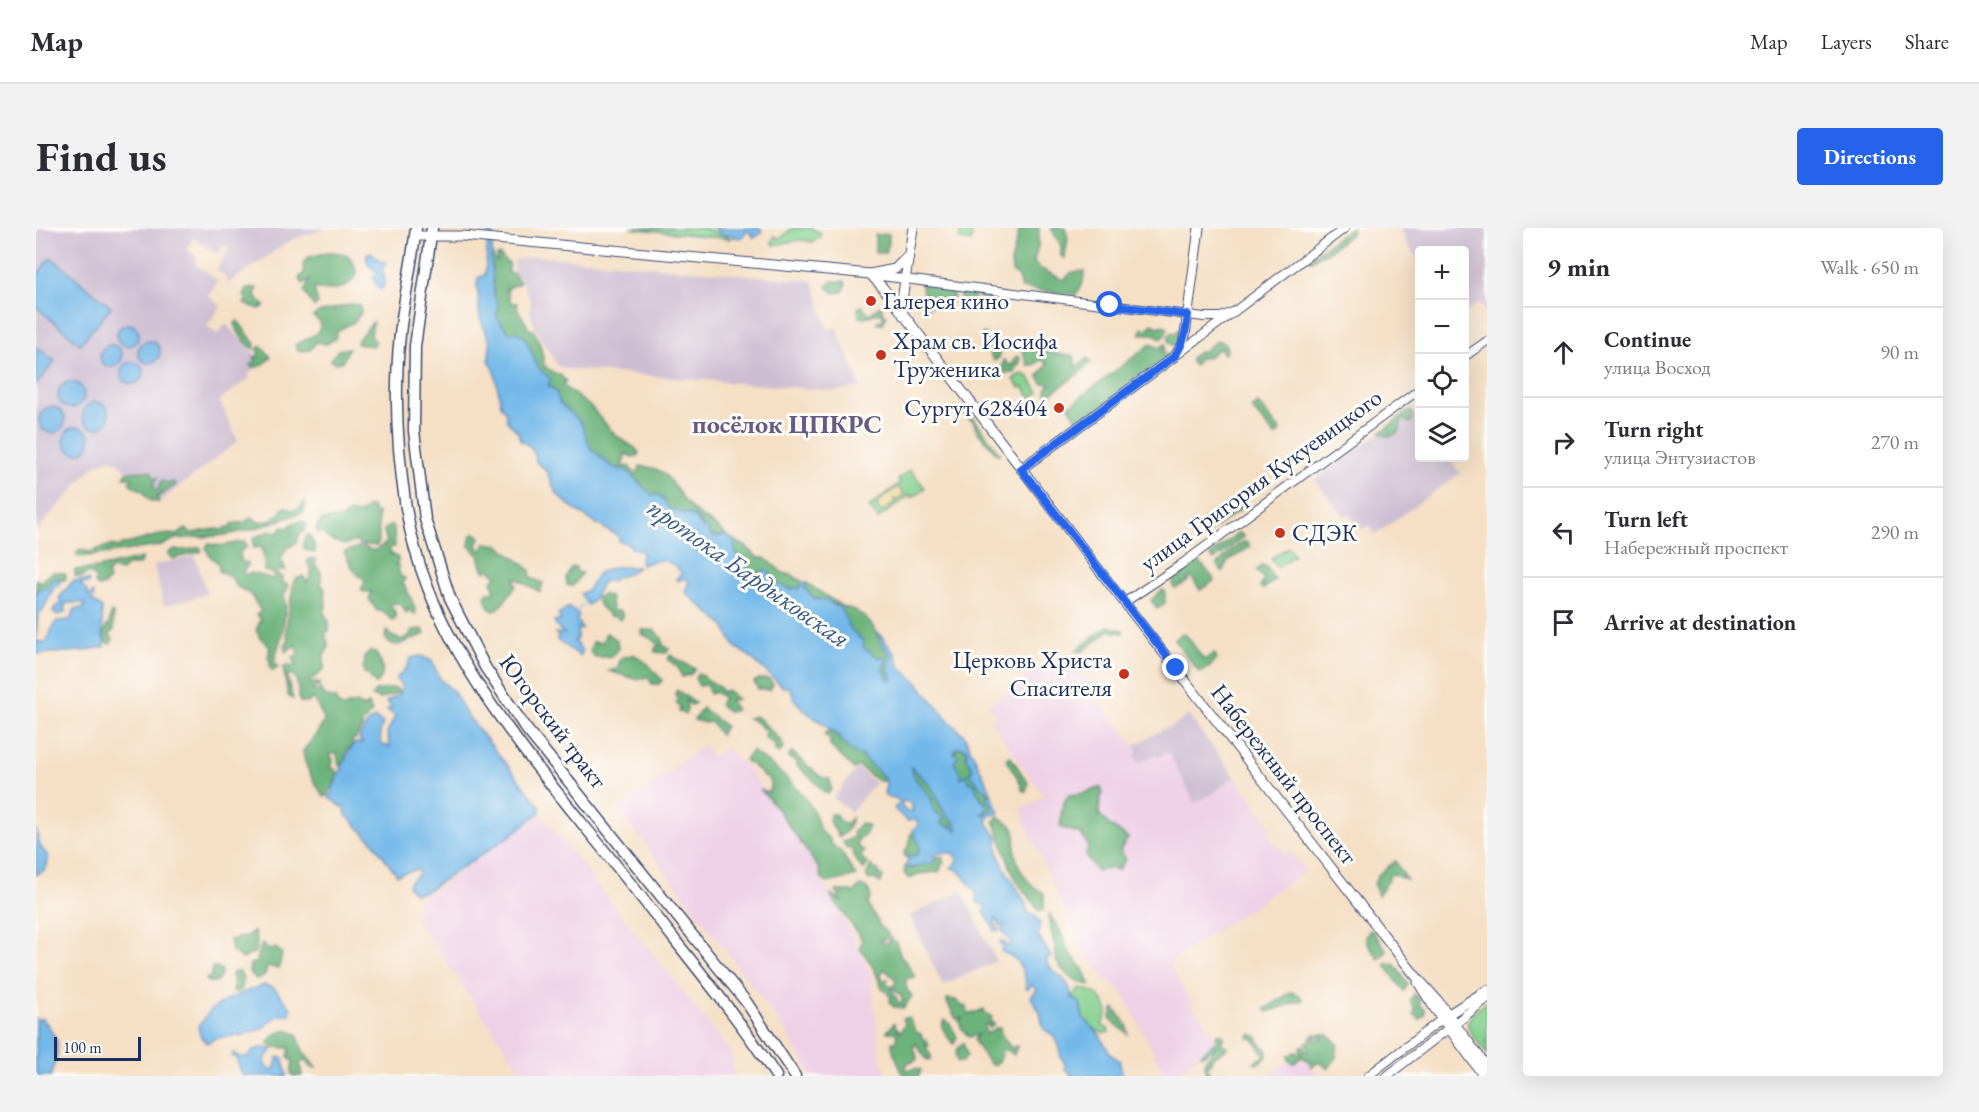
<!DOCTYPE html>
<html lang="en">
<head>
<meta charset="utf-8">
<style>
	:root { --surface:#fff; --page:#f2f2f3; --text:#2b2b33; --muted:#7c7c81; --line:#e1e1e2; --accent:#2563eb }
	body { margin:0; font-family:"EB Garamond",serif; background:var(--page); color:var(--text) }
	.controls { position:absolute; right:18px; top:18px; display:grid; overflow:hidden; border-radius:6px; box-shadow:0 6px 24px #0002 }
	.controls button { width:54px; height:54px; display:grid; place-items:center; padding:0; border:0; border-bottom:2px solid var(--line); background:var(--surface); color:var(--text); font:30px sans-serif }
	.scale { position:absolute; left:18px; bottom:15px; width:87px; box-sizing:border-box; padding-left:6px; border:3px solid #1b2f5e; border-top:0; font-size:16px; line-height:21px; white-space:nowrap; color:#1b2f5e; -webkit-text-stroke:4px #fdfcf7; paint-order:stroke }
	.stop { position:absolute; width:18px; height:18px; margin:-14px; border:4px solid #2563eb; border-radius:50%; background:#fff }
	.stop.end { background:#2563eb; border-color:#fff; box-shadow:0 2px 6px #0008 }
	.list { margin:0; padding:0; list-style:none }
	h2 { display:flex; justify-content:space-between; align-items:center; height:78px; margin:0; padding:0 24px; font-size:26px }
	h2 small { font-size:20px; font-weight:400; color:var(--muted) }
	.list li { display:grid; grid-template-columns:39px 1fr auto; gap:18px; align-items:center; box-sizing:border-box; height:90px; padding:0 24px; border-top:2px solid var(--line) }
	.list b { display:block; font-size:22px; white-space:nowrap }
	.list p { margin:0; font-size:20px; white-space:nowrap; color:var(--muted) }
	.list em { font-size:20px; font-style:normal; color:var(--muted) }
	.icon { flex:none; width:33px; height:33px; fill:none; stroke:currentColor; stroke-width:2; stroke-linecap:round; stroke-linejoin:round }
	.map { position:relative; flex:none; width:1451px; height:848px; overflow:hidden; border-radius:6px }
	header { display:flex; align-items:center; gap:36px; box-sizing:border-box; height:84px; padding:0 30px; background:var(--surface); border-bottom:2px solid var(--line) }
	header strong { font-size:28px }
	nav { display:flex; gap:33px; margin-inline-start:auto; font-size:21px }
	.intro { display:flex; align-items:center; justify-content:space-between; box-sizing:border-box; height:144px; padding:0 36px }
	h1 { margin:0; font-size:42px }
	.button { padding:15px 27px; border-radius:6px; background:var(--accent); color:#fff; font-size:21px; font-weight:700 }
	main { display:flex; gap:36px; padding:0 36px }
	aside { flex:1; background:var(--surface); border-radius:6px; box-shadow:0 6px 24px #0002 }
	.map>svg:first-child { display:block }
	.built { fill:#efd0e6 }
	.industrial { fill:#cdbed2 }
	.green { fill:#86d18f; stroke:#508076; stroke-width:1.5 }
	.forest { fill:#6cb37a; stroke:#44716c; stroke-width:1.5; fill-rule:evenodd }
	.sand { fill:#eeda9e; stroke:#84847e; stroke-width:1.5 }
	.water { fill:#72b8e9; stroke:#4674a4; stroke-width:1.5; fill-rule:evenodd }
	.lines { fill:none; stroke-linecap:round; stroke-linejoin:round }
	.stream { stroke:#72b8e9; stroke-width:1.5 }
	.tertiary-casing { stroke:#3c496d; stroke-width:10 }
	.secondary-casing { stroke:#3c496d; stroke-width:11 }
	.primary-casing { stroke:#3c496d; stroke-width:13 }
	.tertiary { stroke:#fff; stroke-width:8 }
	.secondary { stroke:#fff; stroke-width:9 }
	.primary { stroke:#fff; stroke-width:10 }
	.route { stroke:#2563eb; stroke-width:8 }
	.poi-dot { fill:#c8321e; stroke:#fdfcf7; stroke-width:2 }
	.labels { text-anchor:middle; stroke-width:6; stroke-linejoin:round; paint-order:stroke }
	.poi-label { font-size:24px; fill:#1b2f5e; stroke:#fdfcf7; text-anchor:start }
	.street-label { font-size:24px; fill:#1b2f5e; stroke:#fdfcf7 }
	.neighbourhood-label { font-size:26px; font-weight:bold; fill:#645c83; stroke:#fdfcf7 }
	.water-label { font-size:26px; font-style:italic; fill:#355888; stroke:#fdfcf7 }
</style>
</head>
<body>
<header>
<strong>Map</strong>
<nav><a>Map</a><a>Layers</a><a>Share</a></nav>
</header>
<div class="intro"><h1>Find us</h1><a class="button">Directions</a></div>
<main>
<div class="map">
<svg width="1451" height="848" viewBox="0 0 1451 848">
	<rect width="100%" height="100%" fill="#fdfcf7"/>
	<filter id="ink" filterUnits="userSpaceOnUse"><feTurbulence type="fractalNoise" baseFrequency=".0167" numOctaves="2"/><feDisplacementMap in="SourceGraphic" scale="12" xChannelSelector="R" yChannelSelector="G"/><feConvolveMatrix kernelMatrix="1 2 1 2 8 2 1 2 1" color-interpolation-filters="sRGB"/></filter>
	<filter id="wash" filterUnits="userSpaceOnUse"><feTurbulence type="fractalNoise" baseFrequency=".008" numOctaves="4" result="noise"/><feDisplacementMap in="SourceGraphic" scale="24" xChannelSelector="R" yChannelSelector="G"/><feGaussianBlur stdDeviation="1.35" result="paint"/><feColorMatrix in="noise" values="0 0 0 0 0 0 0 0 0 0 0 0 0 0 0 0 0 1.4 0 .05"/><feComposite in="paint" operator="in"/></filter>
	<g filter="url(#wash)">
		<rect width="100%" height="100%" fill="#f5dfc5"/>
		<path class="built" d="M 1024,427 L 1031,427 L 1036,433 L 1079,495 L 1086,499 L 1102,525 L 1132,524 L 1160,575 L 1176,566 L 1199,548 L 1237,600 L 1231,604 L 1241,618 L 1249,626 L 1254,622 L 1270,643 L 1137,732 L 1135,739 L 1156,777 L 1181,812 L 1138,848 L 1130,848 L 1087,765 L 1070,751 L 1048,724 L 988,593 L 986,581 L 1008,568 L 954,492 L 960,488 L 952,476 L 962,471 Z
			M 667,517 L 676,529 L 689,520 L 709,537 L 746,585 L 775,630 L 797,673 L 816,706 L 835,747 L 843,823 L 850,848 L 776,848 L 745,796 L 583,582 Z
			M 505,586 L 695,824 L 698,848 L 489,848 L 380,691 L 382,673 Z
			M 1259,828 L 1264,834 L 1270,831 L 1282,848 L 1233,848 Z"/>
		<path class="industrial" d="M 0,0 L 291,0 L 255,12 L 190,57 L 192,52 L 188,50 L 189,47 L 180,42 L 194,21 L 188,17 L 180,26 L 158,10 L 150,21 L 161,30 L 158,35 L 182,53 L 172,68 L 185,78 L 171,98 L 181,106 L 190,96 L 225,132 L 212,147 L 214,150 L 183,172 L 202,213 L 125,273 L 80,233 L 73,231 L 58,238 L 0,303 Z
			M 1363,0 L 1451,0 L 1451,84 L 1444,74 L 1429,85 L 1428,22 L 1384,22 L 1383,33 L 1368,12 L 1370,10 Z
			M 500,28 L 777,53 L 792,102 L 800,99 L 825,159 L 801,163 L 531,141 L 522,138 L 500,102 L 494,84 L 495,74 L 485,51 L 480,48 L 477,41 L 479,32 Z
			M 1376,181 L 1383,191 L 1384,230 L 1412,230 L 1424,245 L 1336,309 L 1339,306 L 1333,297 L 1327,301 L 1321,297 L 1313,286 L 1308,289 L 1279,252 Z
			M 159,328 L 171,366 L 128,378 L 118,337 Z
			M 1152,487 L 1199,548 L 1176,566 L 1159,575 L 1132,524 L 1122,529 L 1120,526 L 1103,535 L 1098,527 L 1102,525 L 1098,518 L 1124,503 L 1140,496 Z
			M 821,540 L 839,555 L 815,584 L 797,570 Z
			M 926,663 L 960,733 L 907,758 L 874,688 Z"/>
		<path class="green" d="M 594,0 L 669,0 C 678,3 684,8 694,9 L 694,11 Z
			M 756,0 L 775,0 L 785,5 L 783,10 L 776,14 C 765,9 750,16 737,17 L 736,13 L 739,8 L 744,11 Z
			M 925,0 L 937,0 L 935,14 L 923,12 Z
			M 985,146 L 992,148 L 1003,164 L 995,170 L 987,158 L 984,160 L 977,151 Z
			M 874,242 L 889,260 L 876,270 L 874,267 L 842,291 L 833,279 L 864,255 L 862,252 Z
			M 1252,319 L 1258,327 L 1241,340 L 1235,331 Z
			M 1043,760 C 1060,763 1066,768 1072,784 L 1066,797 L 1072,801 L 1073,804 L 1066,805 L 1057,800 L 1047,789 L 1044,775 L 1036,769 Z
			M 1451,774 L 1451,826 C 1431,800 1420,796 1451,774 Z"/>
		<path class="forest" d="M 984,0 L 1003,0 L 1002,18 L 998,33 L 1003,40 L 1028,52 L 1036,44 L 1049,43 L 1047,53 L 1040,67 L 985,60 L 982,48 L 976,44 L 975,34 Z
			M 1015,0 L 1029,0 L 1032,10 L 1029,30 L 1025,28 L 1025,18 Z
			M 1314,0 L 1317,0 L 1315,6 L 1287,27 L 1285,26 L 1276,33 L 1274,32 L 1275,29 Z
			M 853,6 L 853,15 L 849,25 L 839,25 L 839,7 Z
			M 292,24 C 311,24 316,28 321,46 C 312,63 295,64 278,60 L 282,76 L 278,79 L 268,64 L 274,51 L 267,56 L 263,50 L 268,45 L 267,36 L 271,30 Z
			M 456,26 L 460,33 L 462,33 L 461,28 L 464,27 L 469,33 L 474,36 L 471,45 L 477,45 L 484,54 L 480,57 L 475,58 L 472,61 L 470,60 C 471,65 474,69 475,75 L 481,75 C 480,86 491,91 492,101 L 497,102 C 505,113 506,125 508,137 L 517,145 L 523,146 L 530,153 L 526,157 L 555,179 L 579,207 L 599,220 L 603,225 L 602,228 L 596,229 L 588,225 L 589,229 L 586,238 L 593,238 L 599,246 L 602,244 L 604,238 C 636,239 636,262 656,281 C 666,291 680,295 690,307 C 662,311 672,296 658,288 C 653,285 639,284 633,281 L 628,272 L 621,266 L 616,267 L 592,244 L 575,238 L 555,221 L 545,195 L 524,175 L 520,164 L 512,156 L 501,138 L 494,120 L 482,106 L 473,105 L 468,100 L 461,89 L 462,75 L 458,69 L 455,29 Z
			M 796,53 L 809,53 L 810,57 L 807,64 L 798,65 L 791,59 Z
			M 886,56 L 917,60 L 917,73 L 910,74 L 906,71 L 903,74 L 900,70 L 898,76 L 890,80 L 887,77 L 891,71 L 892,67 L 887,66 Z
			M 221,60 L 219,68 L 229,78 L 224,81 L 208,76 L 211,71 L 208,68 L 211,61 Z
			M 933,62 L 942,64 L 945,67 L 949,65 L 968,67 L 967,72 L 957,70 L 954,72 L 952,77 L 942,68 L 938,68 L 936,70 L 941,73 L 942,76 L 939,79 L 930,72 L 925,77 L 924,64 L 930,66 Z
			M 316,76 L 324,77 L 325,85 L 318,94 L 301,103 L 299,111 L 290,116 L 280,114 L 274,122 L 262,123 L 259,117 L 280,106 L 284,100 L 283,93 L 277,89 L 281,85 Z
			M 846,77 L 846,84 L 851,87 L 847,96 L 841,96 L 841,93 L 847,92 L 847,86 L 843,85 L 826,90 L 823,88 L 822,80 L 826,78 L 833,86 Z
			M 202,93 L 219,116 L 218,121 C 210,116 200,104 199,95 Z
			M 337,94 L 335,108 L 340,114 L 336,118 L 321,116 L 322,111 Z
			M 1116,96 L 1122,99 L 1127,97 L 1132,100 L 1129,107 L 1125,111 L 1118,106 L 1104,106 L 1106,100 L 1110,102 Z
			M 1143,101 L 1146,101 L 1144,117 L 1141,120 L 1133,115 L 1132,109 L 1136,104 L 1140,105 Z
			M 948,105 L 963,120 L 963,130 L 958,133 L 952,123 L 945,107 Z
			M 1181,112 L 1189,115 L 1191,122 L 1188,126 L 1183,120 L 1171,130 L 1163,130 L 1158,138 L 1155,134 L 1155,129 L 1163,124 L 1168,123 Z
			M 1115,116 L 1123,120 L 1129,116 L 1129,121 L 1126,124 L 1132,126 L 1131,129 L 1109,145 C 1104,145 1099,148 1097,152 C 1083,163 1057,190 1041,191 L 1033,178 Z
			M 225,118 L 235,129 L 227,137 L 217,140 L 214,137 L 220,133 L 218,129 L 223,128 L 221,121 Z
			M 313,120 L 306,134 L 299,135 L 294,132 L 302,122 Z
			M 986,121 L 1038,128 L 1040,139 L 1052,130 L 1055,134 L 1046,143 L 1016,165 L 1010,166 L 1010,161 L 1015,156 L 1006,155 L 1002,148 L 1012,135 L 1005,132 L 997,138 L 992,137 Z
			M 981,128 L 984,130 L 984,135 L 980,139 L 979,145 L 969,145 L 966,138 L 968,132 L 974,138 Z
			M 1222,176 L 1244,202 L 1243,205 L 1239,208 L 1216,181 Z
			M 927,181 L 934,184 L 964,226 L 961,226 L 941,203 L 937,193 L 927,187 Z
			M 1373,183 L 1377,185 L 1377,192 L 1373,195 L 1368,191 L 1365,194 L 1364,202 C 1356,209 1353,210 1344,205 Z
			M 111,243 L 116,244 L 117,249 L 122,250 L 117,256 L 119,261 L 123,261 L 124,256 L 126,253 L 131,255 L 138,254 L 140,257 L 121,269 L 123,274 C 114,274 111,271 107,263 L 97,258 L 93,254 L 97,251 L 95,249 L 88,249 L 91,244 Z
			M 1199,270 L 1206,280 L 1167,308 L 1164,306 L 1169,303 L 1166,299 L 1170,293 L 1168,291 L 1175,288 L 1175,290 L 1179,292 L 1184,289 L 1188,290 L 1197,274 L 1192,276 Z
			M 269,274 L 268,284 L 221,300 L 190,307 L 139,311 L 127,317 L 109,320 L 44,329 L 40,326 L 44,321 L 53,324 L 75,317 L 83,319 L 88,316 C 103,314 127,303 141,307 L 150,301 L 155,305 L 179,301 L 190,302 L 189,299 L 195,301 L 195,296 L 209,294 L 216,289 L 223,294 L 233,293 L 245,285 L 246,280 L 250,279 L 256,282 L 262,281 Z
			M 332,279 L 337,279 L 337,285 L 342,285 L 343,313 L 341,318 L 322,316 L 321,313 L 308,317 L 293,311 L 285,304 L 282,305 L 280,300 L 286,292 L 306,290 L 314,284 L 323,286 Z
			M 266,293 L 271,296 L 268,303 L 263,307 L 261,314 L 250,321 L 245,331 L 250,342 L 243,342 L 241,345 L 246,349 L 246,355 L 251,356 L 252,359 L 248,367 L 250,378 L 246,407 L 238,433 L 242,439 L 237,443 L 233,438 L 235,434 L 232,430 L 234,419 L 224,410 L 220,402 L 225,391 L 220,387 L 225,383 L 214,366 L 200,358 L 197,351 L 183,343 L 183,336 L 173,327 L 170,319 L 173,316 C 193,321 191,314 209,314 L 211,319 L 205,322 L 204,327 L 206,334 L 212,335 L 210,340 L 207,343 L 209,347 L 216,345 L 238,351 L 238,346 L 228,343 C 228,334 229,329 225,319 L 218,320 L 217,310 L 234,303 L 241,305 L 247,299 L 252,300 L 257,295 Z
			M 355,297 L 358,300 L 359,319 L 354,319 L 354,325 L 362,330 L 362,334 L 359,336 L 362,337 L 364,348 L 369,350 L 367,356 C 374,364 375,373 380,382 L 379,386 L 375,384 L 372,378 L 372,383 L 370,385 L 365,376 L 356,375 L 355,378 L 359,384 L 360,390 L 357,392 L 345,383 L 341,383 L 333,371 L 336,364 L 328,364 L 325,362 L 330,352 C 318,347 314,335 308,324 L 326,318 C 340,326 339,321 351,315 L 348,302 Z
			M 1203,304 L 1208,309 L 1178,332 L 1174,327 Z
			M 439,305 L 444,309 L 441,318 L 446,323 L 450,315 L 463,317 L 494,342 L 495,350 L 507,355 L 504,364 L 478,349 L 480,358 L 464,379 L 458,383 L 453,380 L 449,370 L 451,364 L 459,364 L 456,353 L 461,348 L 453,341 L 449,344 L 446,339 L 443,327 L 433,318 L 434,309 Z
			M 271,307 L 274,307 L 280,322 L 278,325 L 268,321 L 267,315 Z
			M 698,312 C 702,315 708,317 712,320 C 719,326 719,331 729,330 L 747,345 L 756,347 L 767,354 L 763,361 L 757,362 C 750,358 741,358 736,354 L 734,345 L 715,344 C 704,328 699,332 698,312 Z
			M 1207,314 L 1212,315 L 1214,319 L 1192,333 L 1187,344 L 1181,337 L 1193,324 Z
			M 164,319 L 166,323 C 157,327 147,327 137,331 L 132,326 L 136,322 L 150,322 Z
			M 106,330 L 103,337 L 92,337 L 85,343 L 76,341 L 71,346 L 73,351 L 69,357 L 62,359 L 59,356 L 59,348 L 52,345 L 45,349 L 39,348 L 39,342 L 62,340 Z
			M 274,330 L 280,331 L 279,337 L 285,344 L 285,356 L 289,361 L 290,379 L 288,384 L 293,394 L 293,403 L 289,405 L 293,419 L 288,427 L 288,442 L 274,453 L 274,455 L 283,455 L 284,457 L 276,462 L 281,464 L 284,461 L 289,469 L 299,470 L 301,475 L 306,479 L 320,475 L 327,479 L 332,476 L 336,484 L 326,495 L 326,500 L 319,511 L 316,512 L 316,517 C 314,519 310,523 309,526 C 308,533 310,535 303,538 L 301,525 L 294,526 L 297,532 L 296,538 L 293,539 L 296,541 L 299,541 L 302,545 L 299,549 L 298,559 L 293,562 L 291,568 L 288,569 C 279,555 268,539 267,523 C 272,516 288,499 288,491 C 287,488 279,473 276,470 L 272,475 L 264,474 C 261,465 263,457 259,448 L 255,446 L 251,448 L 257,471 L 252,468 L 247,439 L 253,436 L 254,440 L 260,437 L 257,429 L 262,427 L 260,416 L 250,424 L 248,418 L 252,413 L 250,401 L 258,352 L 267,348 L 271,354 L 273,352 L 276,342 L 271,334 Z
			M 1163,333 L 1179,352 L 1164,362 L 1155,348 L 1151,354 L 1140,360 L 1137,359 L 1137,353 Z
			M 1226,338 L 1230,338 L 1239,352 L 1227,361 L 1224,359 L 1228,352 L 1221,342 Z
			M 540,339 L 540,344 L 546,345 L 537,358 L 531,357 L 530,350 L 535,340 Z
			M 17,344 L 28,345 L 30,348 L 29,352 L 19,350 L 11,359 L 4,361 L 0,365 L 0,351 L 4,354 Z
			M 771,355 L 807,379 C 833,382 843,410 856,429 L 853,444 L 857,451 L 852,451 L 846,444 L 846,439 L 850,435 L 848,429 L 841,429 L 827,419 L 810,396 L 806,382 L 793,373 L 779,371 L 768,359 Z
			M 1126,362 L 1129,363 L 1129,375 L 1121,381 L 1115,372 Z
			M 567,366 L 575,370 L 576,383 L 584,383 L 587,387 L 584,392 L 579,388 L 575,389 L 563,377 L 561,370 Z
			M 75,384 L 77,385 L 78,402 L 74,406 L 77,412 L 74,416 L 70,414 C 68,406 66,402 73,396 Z
			M 1072,398 L 1087,402 L 1087,405 L 1073,403 L 1047,423 L 1044,424 L 1040,422 Z
			M 387,401 L 389,406 L 362,417 L 353,415 L 349,410 L 350,403 L 352,403 L 355,408 L 365,412 L 373,408 L 376,402 Z
			M 606,402 L 618,402 L 626,410 L 627,417 L 633,421 L 630,425 L 619,424 L 619,420 L 623,418 L 616,411 L 606,406 Z
			M 570,405 L 581,412 L 582,421 L 575,429 L 559,429 L 554,424 L 557,414 L 566,414 Z
			M 1147,405 L 1151,408 L 1168,432 L 1178,425 L 1181,430 L 1173,440 L 1163,444 L 1138,412 Z
			M 334,423 L 340,425 C 346,435 351,448 340,456 L 335,452 L 334,447 L 328,445 L 327,439 L 329,436 L 328,429 Z
			M 598,426 L 612,436 L 626,452 L 623,456 L 616,456 L 612,449 L 602,452 L 573,443 L 581,441 L 585,430 Z
			M 634,427 L 659,441 L 655,446 L 646,449 L 642,439 L 632,432 Z
			M 662,445 L 683,459 L 686,464 L 691,462 L 701,471 L 694,473 L 700,482 L 693,484 L 683,477 L 687,469 L 679,464 L 674,466 L 670,457 L 663,458 L 659,450 Z
			M 723,451 L 733,451 L 737,456 L 734,462 L 722,461 L 718,454 Z
			M 360,460 L 364,464 L 344,471 L 336,468 L 339,463 Z
			M 641,462 L 659,475 L 655,477 L 650,473 L 651,481 L 649,486 L 643,484 L 644,479 L 640,475 L 642,471 L 639,466 Z
			M 666,480 L 689,498 L 684,507 L 675,494 L 669,495 L 658,492 Z
			M 719,488 C 730,495 736,506 746,513 L 747,521 L 743,525 L 739,523 L 739,517 L 728,509 L 729,503 L 720,494 L 712,490 Z
			M 791,503 L 794,503 C 800,507 803,511 808,515 C 822,527 841,537 850,553 L 842,553 L 822,538 L 818,541 L 794,518 L 794,512 L 788,506 Z
			M 924,519 L 932,522 L 930,529 L 937,541 L 933,545 L 945,559 L 954,565 L 957,582 L 947,587 L 945,584 L 949,574 L 941,564 L 939,557 L 933,554 L 930,547 L 925,551 L 918,535 L 920,520 Z
			M 716,523 C 739,539 781,571 783,602 L 794,611 L 794,615 L 805,624 L 820,648 L 792,655 L 785,651 L 783,641 L 740,579 L 725,562 L 733,564 L 735,556 L 733,550 L 727,549 L 724,544 L 709,532 Z
			M 756,524 L 785,549 L 794,551 L 795,561 L 792,566 C 785,563 785,560 781,556 C 774,549 767,544 760,537 L 760,534 L 752,529 Z
			M 974,528 L 992,555 L 990,564 L 986,562 C 985,550 975,542 970,531 Z
			M 875,538 C 880,545 887,550 893,556 C 903,567 903,586 918,592 L 922,602 L 920,604 L 905,595 L 904,589 L 898,583 L 892,569 L 875,545 Z
			M 1065,559 L 1067,565 L 1064,572 L 1063,586 L 1071,595 L 1092,610 L 1084,622 L 1090,631 L 1082,642 L 1076,640 L 1061,643 L 1050,628 L 1052,617 L 1045,606 L 1024,599 C 1026,587 1024,576 1033,567 L 1048,565 Z
			M 794,586 L 799,586 L 805,595 L 811,595 L 815,590 C 815,598 811,604 803,609 L 793,593 Z
			M 962,588 C 966,592 974,595 977,599 C 981,605 979,612 979,618 C 979,638 990,656 1008,665 L 1008,682 L 1003,683 C 994,669 982,659 976,643 C 969,627 965,609 958,593 Z
			M 825,595 L 833,598 L 830,605 L 822,612 L 821,618 L 828,623 L 825,629 L 832,636 L 827,642 L 818,629 L 816,621 L 810,619 L 807,614 L 818,609 L 817,604 Z
			M 878,605 L 884,617 L 883,624 L 878,628 L 870,629 L 868,626 L 874,615 L 874,607 Z
			M 901,628 L 908,630 L 908,635 L 905,636 L 905,641 L 902,644 L 883,646 L 876,650 L 872,650 L 868,645 L 869,640 L 877,641 Z
			M 1359,633 L 1371,652 L 1356,646 L 1353,648 L 1353,652 C 1348,657 1348,662 1342,667 L 1338,657 L 1341,648 Z
			M 835,637 L 837,641 L 841,641 L 844,644 L 842,647 L 847,648 L 845,655 L 838,651 L 833,652 L 830,648 Z
			M 825,658 L 832,661 L 835,669 L 832,676 L 846,701 L 851,704 L 852,708 L 849,712 L 844,712 L 846,715 L 852,715 L 855,709 L 856,713 L 860,714 L 865,729 L 871,735 L 879,749 L 870,751 L 870,760 L 876,768 L 868,780 L 858,779 L 853,774 L 855,770 L 850,763 L 846,761 C 843,750 832,729 824,721 L 826,712 C 816,695 803,682 794,666 L 805,673 L 800,663 L 815,663 L 817,665 ZM 848,741 L 859,751 L 860,755 L 856,759 L 866,769 L 866,775 L 863,775 L 854,758 L 850,756 L 852,751 L 847,752 L 845,747 Z
			M 1013,686 L 1025,704 L 1032,723 L 1045,738 L 1055,757 C 1038,755 1029,746 1020,733 C 1022,717 1012,702 1013,686 Z
			M 1336,702 L 1351,723 L 1343,731 L 1332,716 L 1330,708 L 1333,703 Z
			M 218,703 L 221,715 L 219,724 L 207,731 L 196,723 L 194,712 L 210,708 Z
			M 226,716 L 233,722 L 240,720 L 246,725 L 243,740 L 231,739 C 230,747 228,749 220,751 L 213,744 L 214,736 L 222,734 L 221,727 Z
			M 1353,735 L 1358,736 L 1372,756 L 1368,763 L 1349,737 Z
			M 176,739 L 185,741 L 185,748 L 180,754 L 171,754 L 170,751 L 175,749 Z
			M 203,743 L 207,750 L 206,761 L 201,764 L 196,763 L 198,760 L 196,745 Z
			M 1255,764 L 1263,767 L 1267,772 L 1232,784 L 1229,781 Z
			M 1378,766 L 1384,772 L 1384,777 L 1389,781 L 1389,786 L 1384,792 L 1378,786 L 1379,781 L 1374,773 Z
			M 911,771 L 920,772 L 926,778 L 931,779 L 932,787 L 948,781 L 947,784 L 956,789 L 954,793 L 958,796 L 953,800 L 952,796 L 948,798 L 950,806 L 960,800 L 964,800 L 965,806 L 975,820 L 981,818 L 978,827 L 972,823 L 965,821 L 966,828 L 959,837 L 955,837 C 952,835 939,815 938,812 L 942,807 L 933,809 L 926,801 L 923,793 L 927,790 L 920,791 L 911,774 Z
			M 1078,780 L 1091,797 L 1092,806 L 1074,791 Z
			M 873,789 L 880,804 L 885,806 L 886,811 L 891,812 L 893,818 L 889,817 L 895,828 L 895,831 L 891,832 L 880,816 L 877,820 L 880,825 L 881,831 L 876,834 L 873,834 L 870,838 L 870,842 L 880,840 L 885,842 L 883,848 L 868,848 L 865,845 C 865,835 855,826 856,814 L 861,814 L 860,804 L 851,804 L 858,795 L 860,799 L 865,804 L 869,795 L 867,790 Z
			M 908,792 L 914,796 L 921,809 L 918,816 L 911,808 L 906,799 Z
			M 250,802 L 261,806 L 267,823 L 280,840 L 274,839 L 268,831 L 264,836 L 266,848 L 257,848 L 255,845 L 257,834 L 252,829 L 254,820 L 237,819 L 232,815 L 240,806 Z
			M 1181,806 L 1186,806 L 1188,810 L 1185,814 L 1186,816 L 1192,819 L 1175,831 L 1176,835 L 1171,838 L 1172,843 L 1176,848 L 1169,848 L 1169,832 L 1182,817 L 1167,827 L 1165,826 L 1181,812 L 1180,809 Z
			M 1216,806 L 1222,809 L 1223,815 L 1231,821 C 1233,830 1228,833 1220,836 L 1218,835 L 1229,827 L 1216,809 L 1213,811 L 1213,808 Z
			M 1279,806 L 1291,806 L 1302,816 L 1300,829 L 1293,840 L 1290,840 L 1286,835 L 1281,835 L 1276,839 L 1273,833 L 1266,829 L 1258,835 L 1253,833 L 1252,828 L 1259,824 L 1265,825 L 1264,819 L 1268,817 L 1270,823 L 1273,822 L 1270,815 L 1275,811 L 1286,811 L 1286,808 L 1275,809 Z
			M 927,815 L 931,828 L 926,834 L 921,834 C 919,825 920,821 927,815 Z"/>
		<path class="sand" d="M 862,259 L 868,266 L 861,272 L 858,271 L 858,275 L 849,282 L 844,283 L 841,275 Z"/>
		<path class="water" d="M 453,0 L 458,0 L 456,26 L 455,29 L 458,68 L 462,75 L 461,89 L 473,105 C 493,101 493,123 501,137 C 504,143 510,147 515,151 L 512,157 L 520,164 L 524,175 L 545,195 L 555,221 L 575,238 L 585,242 L 589,241 L 616,267 L 621,266 L 628,272 L 633,281 L 658,288 L 667,300 L 673,301 L 673,306 L 679,309 L 690,307 L 698,312 C 699,332 704,328 715,344 L 724,345 L 729,342 L 734,345 L 736,354 L 756,362 L 759,359 L 763,361 L 767,354 L 771,355 L 768,360 L 779,371 L 793,373 L 799,378 L 803,378 C 811,388 810,401 822,407 L 822,410 L 828,412 L 827,419 L 841,429 L 851,430 L 846,443 L 850,445 L 852,451 L 857,451 L 852,442 L 855,429 L 844,412 L 842,404 L 860,427 L 863,438 L 881,454 L 916,496 L 928,507 L 952,557 L 963,585 L 953,588 L 951,595 L 962,610 C 956,635 988,661 992,685 L 997,686 L 1004,695 L 1002,707 L 1015,729 L 1010,731 C 1015,749 1031,744 1036,769 L 1044,775 L 1047,789 L 1064,808 L 1075,827 L 1083,832 L 1087,848 L 1034,848 L 1035,845 L 1029,842 L 1029,835 L 1025,830 L 1023,817 L 1018,808 L 1007,800 L 1004,784 L 995,769 L 1001,762 L 996,757 L 992,761 L 990,760 C 991,751 984,733 975,728 C 972,726 968,725 965,723 L 968,718 L 965,717 L 964,713 L 969,714 L 971,717 L 975,718 L 976,716 L 966,702 L 969,697 L 965,698 L 959,690 L 959,695 L 964,702 L 959,703 L 948,683 L 950,678 L 941,674 L 940,664 L 921,641 L 915,640 L 921,634 L 921,630 L 916,625 L 899,625 L 898,627 L 901,628 L 896,636 C 887,634 879,641 869,640 L 869,638 L 873,632 L 870,629 L 878,628 L 883,624 L 884,617 L 876,602 L 883,597 L 880,592 L 871,593 L 858,581 L 860,578 L 865,577 L 869,583 L 876,584 L 876,577 L 871,573 L 864,575 L 860,570 L 850,569 L 848,564 C 857,548 833,539 826,528 L 822,527 C 818,522 815,523 811,519 C 807,516 805,511 802,508 C 788,493 757,482 754,459 L 747,459 L 713,428 L 699,419 L 687,397 L 649,364 L 653,353 L 649,350 L 641,353 L 640,351 L 646,345 C 631,329 625,330 605,337 L 604,330 L 607,327 L 604,322 L 595,320 L 595,317 L 583,313 L 582,307 C 568,302 528,276 520,264 C 512,251 515,243 500,234 L 499,226 L 493,218 L 484,212 L 482,204 L 471,193 L 470,184 L 465,177 L 458,141 L 453,132 L 454,114 L 444,90 L 441,57 L 442,50 L 449,47 ZM 924,519 L 932,521 L 930,529 L 937,541 L 933,545 L 945,559 L 954,565 L 954,567 L 951,569 L 955,575 L 956,582 L 949,587 L 946,585 L 949,585 L 951,578 L 941,564 L 939,557 L 933,554 L 930,547 L 925,550 L 925,544 L 918,535 L 922,528 L 918,525 L 920,520 ZM 875,539 C 881,545 888,550 893,556 C 903,568 904,586 918,593 L 922,601 L 920,603 L 915,596 L 915,600 L 905,595 L 908,590 L 898,583 C 896,579 897,576 896,573 C 893,564 876,552 875,539 Z
			M 678,0 L 725,0 L 726,5 L 718,10 L 714,4 L 710,4 L 705,10 L 697,9 L 695,6 L 688,8 Z
			M 335,24 L 344,33 L 350,34 L 346,42 L 347,47 L 349,49 L 347,60 L 344,62 L 337,50 L 342,44 C 336,41 329,35 331,26 Z
			M 15,29 L 75,79 L 44,116 L 0,79 L 0,48 Z
			M81 107a11 11 0 1 1 22 0a11 11 0 1 1-22 0Z
			M102 124a11 11 0 1 1 22 0a11 11 0 1 1-22 0Z
			M64 128a11 11 0 1 1 22 0a11 11 0 1 1-22 0Z
			M 0,119 L 19,133 L 0,157 Z
			M85 145a11 11 0 1 1 22 0a11 11 0 1 1-22 0Z
			M22 167a13 13 0 1 1 26 0a13 13 0 1 1-26 0Z
			M47 187a13 13 0 1 1 26 0a13 13 0 1 1-26 0Z
			M3 192a13 13 0 1 1 26 0a13 13 0 1 1-26 0Z
			M28 212a13 13 0 1 1 26 0a13 13 0 1 1-26 0Z
			M 578,339 L 602,339 L 594,345 L 578,350 L 577,354 L 567,353 L 557,373 L 552,377 L 544,366 L 552,362 L 562,345 Z
			M 19,350 L 25,352 L 23,357 L 18,359 L 7,382 L 2,386 L 0,412 L 5,415 L 11,413 L 16,401 L 21,393 L 34,392 L 39,381 L 47,380 L 49,375 L 31,375 L 28,379 L 30,384 L 22,387 L 17,385 L 18,380 L 25,376 L 23,370 L 37,353 L 52,352 L 53,355 L 44,356 L 51,363 L 52,368 L 57,365 L 58,369 L 55,372 L 66,380 L 66,401 L 69,419 L 47,423 L 0,426 L 0,365 L 4,361 L 11,359 Z
			M 533,379 L 543,387 L 541,392 L 546,401 L 542,400 L 541,411 L 538,413 L 547,423 L 544,428 L 521,412 L 522,408 L 519,405 L 528,406 L 521,399 L 518,393 L 525,392 L 522,386 Z
			M 385,428 L 396,433 L 404,451 L 418,464 L 430,486 L 504,578 L 504,584 L 474,608 L 389,664 L 378,665 L 372,658 L 374,653 L 383,646 L 382,641 L 361,647 L 337,614 L 310,587 L 309,581 L 293,570 L 313,523 L 319,515 L 326,515 L 323,510 L 332,494 L 339,490 L 347,495 L 344,503 L 345,516 L 354,519 L 351,505 L 359,488 L 351,482 L 356,479 L 350,474 L 364,466 L 366,458 L 360,451 L 371,439 L 375,430 Z
			M 0,601 C 2,607 2,612 4,617 C 10,631 16,621 10,641 L 0,647 Z
			M 228,757 L 238,760 L 255,780 L 254,786 L 242,788 L 225,801 L 208,807 L 180,810 L 171,815 L 164,807 L 162,798 C 168,794 169,788 174,783 C 189,771 210,763 228,757 Z
			M 0,790 L 3,792 L 7,790 L 9,796 L 11,795 L 21,813 L 21,827 L 15,848 L 0,848 Z
			M 224,820 L 237,821 L 229,831 L 229,838 L 236,843 L 240,837 L 241,829 L 247,830 L 251,848 L 207,848 L 200,831 L 196,828 L 197,825 L 202,829 L 213,829 L 216,824 Z"/>
		<g class="lines">
			<path class="stream" d="M 538,384 L 551,374"/>
		</g>
	</g>
	<g filter="url(#ink)">
		<g class="lines">
			<g class="tertiary-casing">
				<path id="tertiary" d="M 837,47 L 1168,89 L 1185,89 L 1199,83
					M 1142,126 L 1309,0
					M 1428,129 L 1451,113
					M 1089,374 L 1143,338 L 1384,161
					M 1332,848 L 1410,788
					M 1351,848 L 1417,797"/>
			</g>
			<g class="secondary-casing">
				<path id="secondary" d="M 379,8 L 427,8 L 834,46 L 859,41 L 873,27
					M 834,46 L 848,61 L 1077,360 L 1378,746 L 1402,773 L 1451,839
					M 867,87 L 866,72 L 877,0
					M 985,241 L 1139,128 L 1147,116 L 1149,107 L 1163,0
					M 1382,754 L 1399,781 L 1448,848
					M 1413,786 L 1451,762
					M 1420,795 L 1451,770"/>
			</g>
			<g class="primary-casing">
				<path id="primary" d="M 380,0 C 376,35 368,70 364,106 C 358,163 361,222 370,280 C 389,402 470,501 545,594 C 578,634 610,675 642,716 C 676,759 710,801 740,848
					M 396,0 L 379,118 L 378,203 L 389,291 L 414,370 L 449,439 L 488,498 L 711,775 L 759,848"/>
			</g>
			<use href="#tertiary" class="tertiary"/>
			<use href="#secondary" class="secondary"/>
			<use href="#primary" class="primary"/>
		</g>
	</g>
	<g class="lines" filter="url(#ink)">
		<path class="route" d="M 1074,77 L 1152,87 C 1150,103 1148,115 1139,128 L 985,241 L 1140,440"/>
	</g>
	<g class="poi-dot">
		<circle cx="835" cy="73" r="6"/>
		<circle cx="845" cy="127" r="6"/>
		<circle cx="1023" cy="180" r="6"/>
		<circle cx="1244" cy="305" r="6"/>
		<circle cx="1088" cy="446" r="6"/>
	</g>
	<g class="labels">
		<g class="poi-label">
			<text x="847" y="81">Галерея кино</text>
			<text x="857" y="121">Храм св. Иосифа<tspan x="857" dy="28">Труженика</tspan></text>
			<text x="1011" y="188" text-anchor="end">Сургут 628404</text>
			<text x="1256" y="313">СДЭК</text>
			<text x="1076" y="440" text-anchor="end">Церковь Христа<tspan x="1076" dy="28">Спасителя</tspan></text>
		</g>
		<g class="street-label">
			<text transform="translate(1225 252) rotate(-36)" y="8">улица Григория Кукуевицкого</text>
			<text transform="translate(517 493) rotate(53)" y="8">Югорский тракт</text>
			<text transform="translate(1248 546) rotate(52)" y="8">Набережный проспект</text>
		</g>
		<g class="neighbourhood-label">
			<text x="751" y="205">посёлок ЦПКРС</text>
		</g>
		<g class="water-label">
			<text transform="translate(713 345) rotate(35)" y="9">протока Бардыковская</text>
		</g>
	</g>
</svg>
<div class="controls">
<button>+</button>
<button>−</button>
<button><svg class="icon" aria-label="locate" viewBox="0 0 24 24"><circle cx="12" cy="12" r="6"/><path d="M12 2v4M12 18v4M2 12h4M18 12h4"/></svg></button>
<button><svg class="icon" aria-label="layers" viewBox="0 0 24 24"><path d="M12 4l9 5-9 5-9-5zM3 14l9 5 9-5"/></svg></button>
</div>
<div class="scale">100 m</div>
<div class="stop" style="left:1074px;top:77px"></div>
<div class="stop end" style="left:1140px;top:440px"></div>
</div>
<aside>
<h2>9 min<small>Walk · 650 m</small></h2>
<ul class="list">
<li><svg class="icon" aria-label="ahead" viewBox="0 0 24 24"><path d="M12 20V5M6 11l6-6 6 6"/></svg><div><b>Continue</b><p>улица Восход</p></div><em>90 m</em></li>
<li><svg class="icon" aria-label="right" viewBox="0 0 24 24"><path d="M7 20v-9h11M14 6l5 5-5 5"/></svg><div><b>Turn right</b><p>улица Энтузиастов</p></div><em>270 m</em></li>
<li><svg class="icon" aria-label="left" viewBox="0 0 24 24"><path d="M17 20v-9H6M10 6l-5 5 5 5"/></svg><div><b>Turn left</b><p>Набережный проспект</p></div><em>290 m</em></li>
<li><svg class="icon" aria-label="arrive" viewBox="0 0 24 24"><path d="M6 21V4h12l-3 4 3 4H6"/></svg><div><b>Arrive at destination</b></div></li>
</ul>
</aside>
</main>
</body>
</html>
